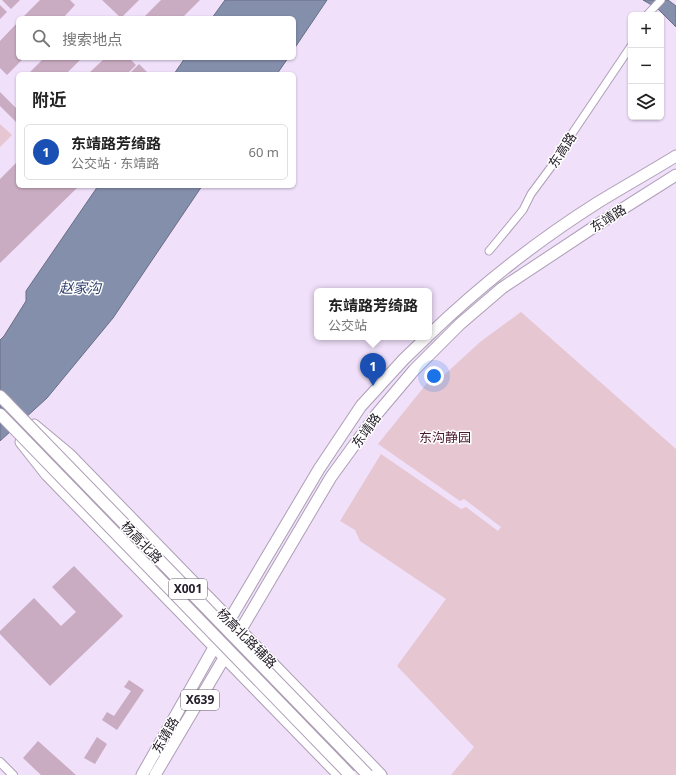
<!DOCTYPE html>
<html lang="zh">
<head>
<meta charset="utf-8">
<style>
	:root { --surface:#fff; --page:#f2f2f2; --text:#222; --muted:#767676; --line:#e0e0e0; --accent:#1a73e8 }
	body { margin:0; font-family:"Noto Sans","Noto Sans SC",sans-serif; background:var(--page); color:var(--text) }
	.controls { position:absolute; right:12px; top:12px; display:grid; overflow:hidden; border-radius:6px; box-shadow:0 1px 3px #0004 }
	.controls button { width:36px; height:36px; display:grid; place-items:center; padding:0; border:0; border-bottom:1px solid var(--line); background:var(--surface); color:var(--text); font:20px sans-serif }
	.you { position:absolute; left:434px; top:376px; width:14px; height:14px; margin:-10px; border:3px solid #fff; border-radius:50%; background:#1a73e8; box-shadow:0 0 0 6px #1a73e833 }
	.badge { display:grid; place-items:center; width:26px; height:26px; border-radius:50%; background:var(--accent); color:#fff; font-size:13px; font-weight:700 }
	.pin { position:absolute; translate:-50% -33px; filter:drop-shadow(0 1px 2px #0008) }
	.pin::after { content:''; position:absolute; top:21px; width:14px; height:12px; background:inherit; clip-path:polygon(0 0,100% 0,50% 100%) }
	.popup { position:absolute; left:314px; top:288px; width:118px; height:52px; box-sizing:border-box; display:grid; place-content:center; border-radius:6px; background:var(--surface); filter:drop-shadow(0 1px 3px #0005); font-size:13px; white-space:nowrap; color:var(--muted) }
	.popup b { font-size:15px; color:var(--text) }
	.popup::after { content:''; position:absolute; left:50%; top:100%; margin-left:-8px; border:8px solid transparent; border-top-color:var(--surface) }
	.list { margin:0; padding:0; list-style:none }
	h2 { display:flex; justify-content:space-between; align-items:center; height:52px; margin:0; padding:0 16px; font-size:17px }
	h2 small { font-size:13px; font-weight:400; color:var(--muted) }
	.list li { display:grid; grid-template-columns:26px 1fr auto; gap:12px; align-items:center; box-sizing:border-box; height:56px; margin:0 8px 8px; padding:0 8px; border:1px solid var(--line); border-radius:6px }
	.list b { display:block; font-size:15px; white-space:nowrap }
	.list p { margin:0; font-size:13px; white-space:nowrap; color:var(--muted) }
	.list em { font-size:13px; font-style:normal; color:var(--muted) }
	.icon { flex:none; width:22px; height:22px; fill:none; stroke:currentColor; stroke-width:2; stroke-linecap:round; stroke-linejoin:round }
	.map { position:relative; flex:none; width:676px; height:775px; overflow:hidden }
	.search { position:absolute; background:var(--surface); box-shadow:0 1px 3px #0004; left:16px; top:16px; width:280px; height:44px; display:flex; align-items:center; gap:10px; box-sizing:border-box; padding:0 14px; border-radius:6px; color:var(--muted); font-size:15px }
	.panel { position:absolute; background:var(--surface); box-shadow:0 1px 3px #0004; left:16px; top:72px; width:280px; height:116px; border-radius:6px }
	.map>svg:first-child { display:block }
	.green { fill:#e6c7d1 }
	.water { fill:#848fac; stroke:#686e85 }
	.building { fill:#c9acc2 }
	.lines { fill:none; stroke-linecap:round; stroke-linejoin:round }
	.minor-casing { stroke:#ad9eb6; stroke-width:9 }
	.tertiary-casing { stroke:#ad9eb6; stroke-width:10 }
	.primary-casing { stroke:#ad9eb6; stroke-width:13 }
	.trunk-casing { stroke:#ad9eb6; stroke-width:13 }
	.minor { stroke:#fff; stroke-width:7 }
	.tertiary { stroke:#fff; stroke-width:8 }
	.primary { stroke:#fff; stroke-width:11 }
	.trunk { stroke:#fff; stroke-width:11 }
	.trunk-bridge-casing { stroke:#ad9eb6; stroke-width:13; stroke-linecap:butt }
	.trunk-bridge { stroke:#fff; stroke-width:11 }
	.labels { text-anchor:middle; stroke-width:3; stroke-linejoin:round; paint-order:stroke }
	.shield { fill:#fff; stroke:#67636a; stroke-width:1 }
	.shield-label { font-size:12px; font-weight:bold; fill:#26202a }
	.street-label { font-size:13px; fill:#26202a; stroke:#fff }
	.park-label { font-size:13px; fill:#4a1b2f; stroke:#fff }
	.water-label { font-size:14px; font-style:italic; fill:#34436e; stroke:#fff }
</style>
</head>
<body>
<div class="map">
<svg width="676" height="775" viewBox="0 0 676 775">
	<rect width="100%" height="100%" fill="#f0e0fa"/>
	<path class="green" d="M 0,124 L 12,135 L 0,147 Z
		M 521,312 L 676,449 L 676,775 L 451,775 L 474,747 L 397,666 L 446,599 L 360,541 L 355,530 L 340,521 L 381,454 L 461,509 L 466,507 L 498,531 L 501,527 L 464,499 L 460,501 L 378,444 L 436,372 L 442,377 L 480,342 Z"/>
	<path class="water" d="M 225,0 L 327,0 L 294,49 L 294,18 L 212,18 Z
		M 643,0 L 668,0 L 676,6 L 676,27 L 657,8 Z
		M 185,58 L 288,58 L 277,74 L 174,74 Z
		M 98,186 L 202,186 L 113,318 L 47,398 L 0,441 L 0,340 L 4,336 L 26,301 L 26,291 Z"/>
	<path class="building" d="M 2,0 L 20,0 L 11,9 Z
		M 40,0 L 70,0 L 75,5 L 63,18 L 22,18 Z
		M 102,0 L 139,0 L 121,18 Z
		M 161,0 L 200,0 L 182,18 L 143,18 Z
		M 0,5 L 7,12 L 0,19 Z
		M 18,22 L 18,58 L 24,58 L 7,75 L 0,68 L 0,41 Z
		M 44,58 L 82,58 L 66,74 L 28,74 Z
		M 105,58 L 129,58 L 136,65 L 127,74 L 88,74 Z
		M 139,64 L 149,74 L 129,74 Z
		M 0,92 L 18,110 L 18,124 L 0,106 Z
		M 18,161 L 18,186 L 78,187 L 0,263 L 0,179 Z
		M 74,566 L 123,616 L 50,686 L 0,634 L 0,631 L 34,598 L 61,626 L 76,612 L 52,587 Z
		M 129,680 L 144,690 L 117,730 L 102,720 L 107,712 L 114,716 L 131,691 L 124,687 Z
		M 97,737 L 107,744 L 95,764 L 84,758 Z
		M 38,741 L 76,775 L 41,775 L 23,758 Z"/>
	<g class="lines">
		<g class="minor-casing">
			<path id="minor" d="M 647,15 L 661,0
				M 489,251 L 523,210 L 531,194 L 551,167 L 559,153 L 631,46"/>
		</g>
		<g class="tertiary-casing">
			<path id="tertiary" d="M 0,762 L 13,775"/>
		</g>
		<g class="primary-casing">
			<path id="primary" d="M 429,335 C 480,286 537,241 597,203 C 623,187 650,172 676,156
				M 34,425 L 70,455 L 381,775
				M 21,442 L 47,475 L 339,775
				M 142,775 L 233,614 L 319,469 L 361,406 L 404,359 L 427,337
				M 155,775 L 331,477 L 376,415 L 414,370 L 460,324 L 502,288 L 597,225 L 676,175"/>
		</g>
		<g class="trunk-casing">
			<path id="trunk" d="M 0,396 L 7,403"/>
		</g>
		<use href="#minor" class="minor"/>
		<use href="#tertiary" class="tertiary"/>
		<use href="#primary" class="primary"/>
		<use href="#trunk" class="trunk"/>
		<g class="trunk-bridge-casing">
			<path id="trunk-bridge" d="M 7,403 L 368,775
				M 0,414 L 350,775"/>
		</g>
		<use href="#trunk-bridge" class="trunk-bridge"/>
	</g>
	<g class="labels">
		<g class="shield">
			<rect x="169" y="579" width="38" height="20" rx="3"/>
			<rect x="181" y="690" width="38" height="20" rx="3"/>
		</g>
		<g class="shield-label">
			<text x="188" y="593">X001</text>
			<text x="200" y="704">X639</text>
		</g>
		<g class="street-label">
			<text transform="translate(562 150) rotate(-57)" y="5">东高路</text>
			<text transform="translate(608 218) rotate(-32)" y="5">东靖路</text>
			<text transform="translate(366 430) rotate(-54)" y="5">东靖路</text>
			<text transform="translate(142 542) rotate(46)" y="5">杨高北路</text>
			<text transform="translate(247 638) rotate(45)" y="5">杨高北路辅路</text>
			<text transform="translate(165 735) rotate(-60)" y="5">东靖路</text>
		</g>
		<g class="park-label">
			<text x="445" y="442">东沟静园</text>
		</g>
		<g class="water-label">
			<text x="80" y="293">赵家沟</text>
		</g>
	</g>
</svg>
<div class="controls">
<button>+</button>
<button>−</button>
<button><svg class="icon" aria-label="layers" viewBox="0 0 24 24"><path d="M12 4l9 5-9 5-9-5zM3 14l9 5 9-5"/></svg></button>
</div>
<div class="you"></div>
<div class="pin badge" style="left:373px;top:386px;background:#1a4fb4">1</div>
<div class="popup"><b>东靖路芳绮路</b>公交站</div>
<div class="search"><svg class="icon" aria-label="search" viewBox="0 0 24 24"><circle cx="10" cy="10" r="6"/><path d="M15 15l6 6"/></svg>搜索地点</div>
<section class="panel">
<h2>附近<small></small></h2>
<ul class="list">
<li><span class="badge" style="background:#1a4fb4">1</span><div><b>东靖路芳绮路</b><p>公交站 · 东靖路</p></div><em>60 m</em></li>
</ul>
</section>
</div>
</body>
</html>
